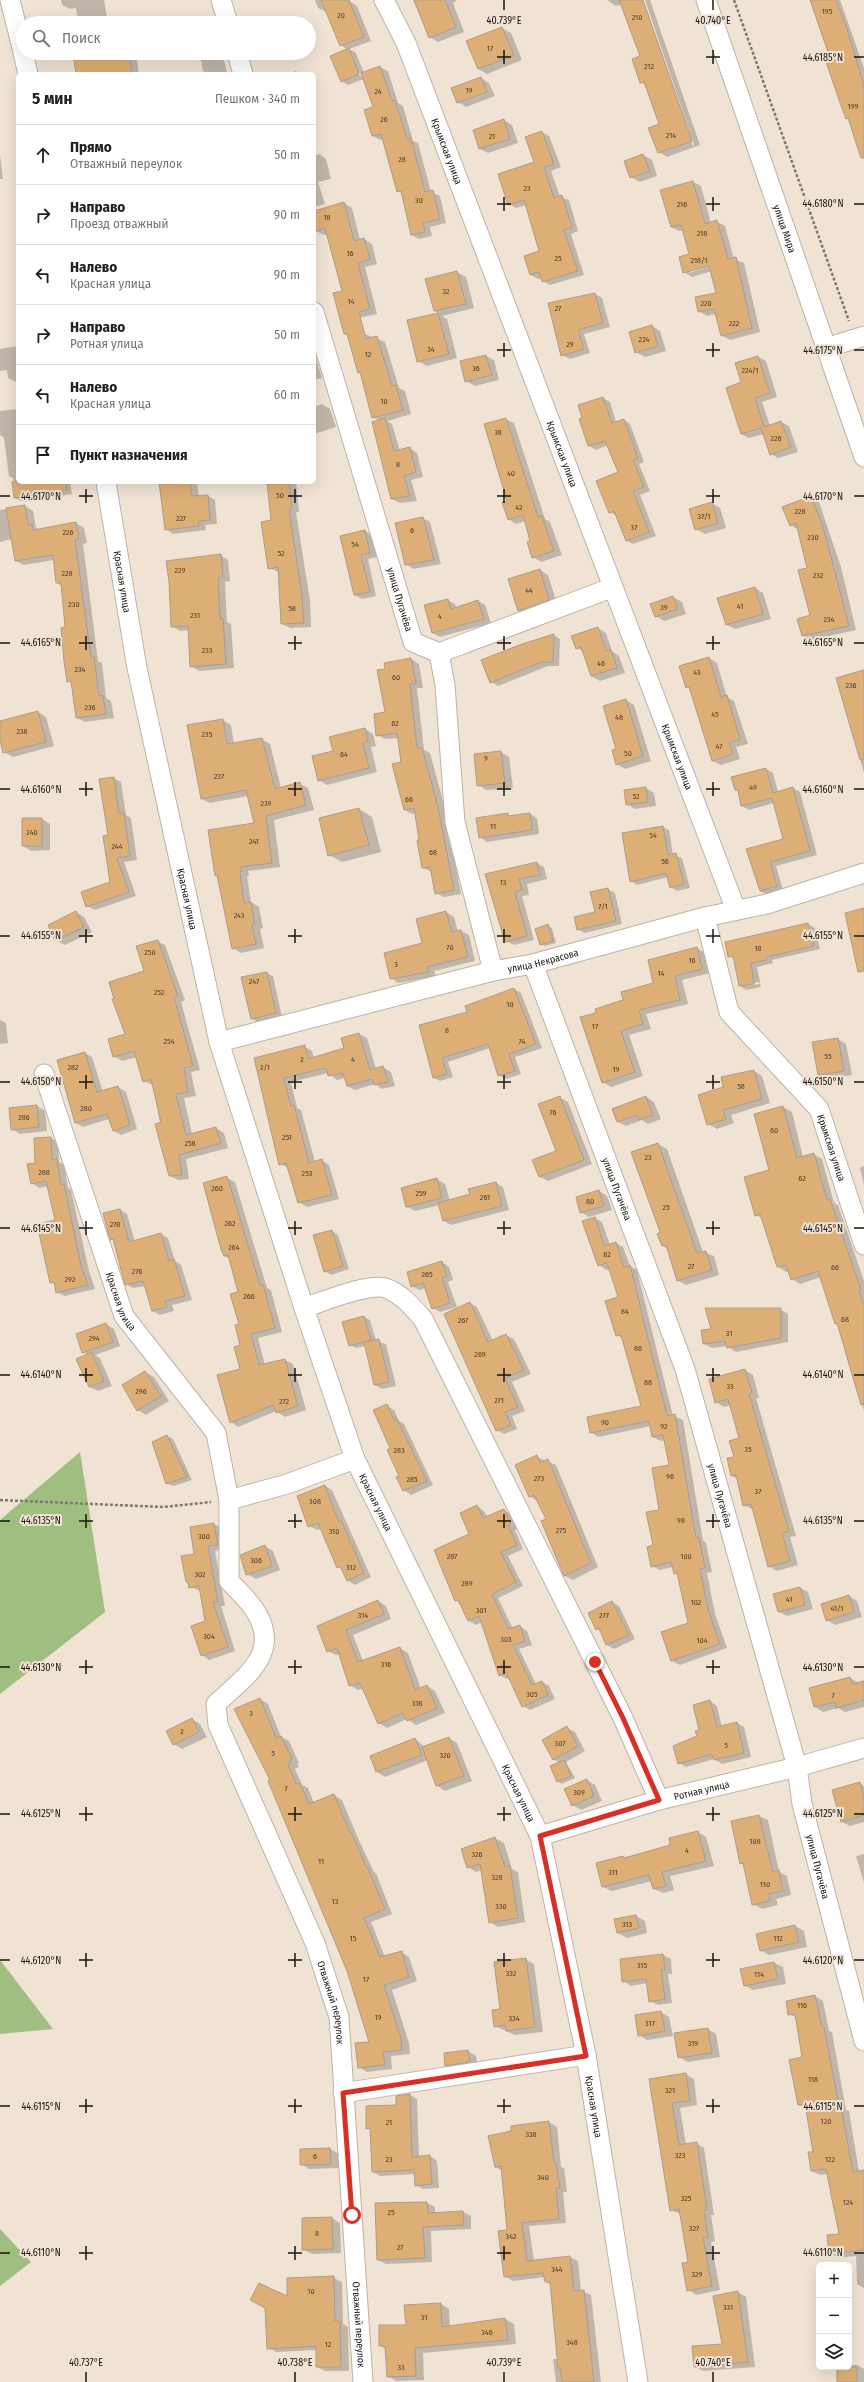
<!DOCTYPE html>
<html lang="ru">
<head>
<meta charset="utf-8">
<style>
	:root { --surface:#fff; --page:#f2f2f2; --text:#202124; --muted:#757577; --line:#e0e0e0 }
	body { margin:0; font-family:"Fira Sans Condensed",sans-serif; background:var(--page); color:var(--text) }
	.controls { position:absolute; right:12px; bottom:12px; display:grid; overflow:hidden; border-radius:6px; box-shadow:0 4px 16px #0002 }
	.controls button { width:36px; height:36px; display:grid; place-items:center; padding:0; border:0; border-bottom:1px solid var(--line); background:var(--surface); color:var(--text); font:20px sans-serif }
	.stop { position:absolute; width:12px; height:12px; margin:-9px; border:3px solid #d93025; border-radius:50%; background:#fff }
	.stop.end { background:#d93025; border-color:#fff; box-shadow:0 1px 4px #0008 }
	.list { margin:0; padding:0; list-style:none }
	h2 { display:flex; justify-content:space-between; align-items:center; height:52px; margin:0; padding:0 16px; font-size:17px }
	h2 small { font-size:13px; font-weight:400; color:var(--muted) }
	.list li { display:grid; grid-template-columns:26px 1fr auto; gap:12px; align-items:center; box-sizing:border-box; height:60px; padding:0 16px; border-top:1px solid var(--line) }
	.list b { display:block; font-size:15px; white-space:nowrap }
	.list p { margin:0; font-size:13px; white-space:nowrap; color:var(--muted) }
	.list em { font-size:13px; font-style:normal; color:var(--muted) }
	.icon { flex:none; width:22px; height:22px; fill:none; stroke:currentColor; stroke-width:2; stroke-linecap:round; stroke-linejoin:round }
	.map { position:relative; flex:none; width:864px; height:2382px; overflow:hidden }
	.search { position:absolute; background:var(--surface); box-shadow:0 4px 16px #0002; left:16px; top:16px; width:300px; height:44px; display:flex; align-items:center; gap:10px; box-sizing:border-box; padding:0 14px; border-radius:22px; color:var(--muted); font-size:15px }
	.panel { position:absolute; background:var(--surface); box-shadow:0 4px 16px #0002; left:16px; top:72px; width:300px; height:412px; border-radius:6px }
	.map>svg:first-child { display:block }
	.forest { fill:#9fbf81 }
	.shadow { fill:#0003; fill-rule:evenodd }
	.building { fill:#ddaf76; stroke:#a99d8f }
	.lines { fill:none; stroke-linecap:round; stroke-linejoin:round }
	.minor-casing { stroke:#bfb2a4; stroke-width:21 }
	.path { stroke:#80786e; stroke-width:2.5; stroke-dasharray:3 2; stroke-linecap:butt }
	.minor { stroke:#fff; stroke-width:19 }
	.route { stroke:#d93025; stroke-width:5 }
	.ticks { fill:none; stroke:#1a1611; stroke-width:1.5 }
	.labels { text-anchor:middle; stroke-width:4; stroke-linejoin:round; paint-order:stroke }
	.number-label { font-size:8px; fill:#4b3c2a }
	.street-label { font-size:10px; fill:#1a1611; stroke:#f0e3d4 }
	.ticks-label { font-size:10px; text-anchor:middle; fill:#1a1611; stroke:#f0e3d4; stroke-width:4; stroke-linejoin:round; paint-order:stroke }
</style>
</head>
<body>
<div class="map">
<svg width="864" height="2382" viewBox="0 0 864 2382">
	<rect width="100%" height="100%" fill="#f0e3d4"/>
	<path class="forest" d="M 80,1452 L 105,1612 L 0,1694 L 0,1520 Z
		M 0,1960 L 53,2029 L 0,2034 Z
		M 0,2229 L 31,2262 L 0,2286 Z"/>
	<path class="shadow" d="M 61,0 L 104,0 L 108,23 L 78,23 L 76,8 L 70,9 L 62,5 Z
		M 315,0 L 339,0 L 349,1 L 357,6 L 371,41 L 349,49 L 356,53 L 364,73 L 380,67 L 388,71 L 398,103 L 403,106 L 413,141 L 418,143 L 431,192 L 440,196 L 446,223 L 430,227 L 432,236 L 419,239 L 412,235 L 403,194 L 398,191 L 384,139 L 380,140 L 373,136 L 365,111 L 374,108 L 364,79 L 348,85 L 341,81 L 348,50 L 341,45 L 327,12 L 318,8 ZM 356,71 L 363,75 L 363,77 L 355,73 Z
		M 413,0 L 457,0 L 453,3 L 464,32 L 438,42 L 430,37 Z
		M 607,0 L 642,0 L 693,146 L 694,145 L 645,0 L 650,0 L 700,145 L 667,157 L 659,152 L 660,124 L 646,85 L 640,82 L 642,57 L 622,4 L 616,6 Z
		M 815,0 L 840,0 L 864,68 L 864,160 L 826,57 L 830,55 Z
		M 140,19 L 146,23 L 108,23 Z
		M 502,28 L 511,33 L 522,60 L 487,74 L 478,69 L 468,42 Z
		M 74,53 L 136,53 L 139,74 L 78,74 Z
		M 193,53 L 222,53 L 227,72 L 208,74 L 203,71 L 200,56 Z
		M 262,53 L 274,53 L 266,55 Z
		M 296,71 L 300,74 L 287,74 Z
		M 481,78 L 489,83 L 495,96 L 466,107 L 458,102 Z
		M 504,120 L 512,125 L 518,143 L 488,153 L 480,149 Z
		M 542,132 L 549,136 L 561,167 L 551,171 L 560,197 L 569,200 L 578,231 L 571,234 L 584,275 L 550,285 L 543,281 L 542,278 L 538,279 L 531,275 L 540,252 L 526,205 L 516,208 L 509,204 L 535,163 Z
		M 319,154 L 326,159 L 331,179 L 318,182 L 325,204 L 314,207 L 314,156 Z
		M 0,155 L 3,179 L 0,179 Z
		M 643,155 L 652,160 L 657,176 L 640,182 L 631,177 Z
		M 693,182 L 701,186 L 711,223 L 717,222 L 725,226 L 734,259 L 744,263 L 760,332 L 730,340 L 722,336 L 716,314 L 707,316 L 699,311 L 717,294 L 712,271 L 692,277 L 684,272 L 690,255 L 683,230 L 679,231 L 671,227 L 662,190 ZM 714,263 L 714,265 L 689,273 L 689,271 Z
		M 344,203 L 352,208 L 360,240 L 364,239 L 372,244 L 377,264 L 365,267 L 377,314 L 348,320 L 343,291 L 328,234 L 324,235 L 316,231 L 314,224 L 314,213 Z
		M 457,272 L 466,277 L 474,308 L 442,316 L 447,319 L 457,358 L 427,366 L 418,361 L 408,321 L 439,314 L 435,311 Z
		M 595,294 L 602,298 L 610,327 L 584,334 L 590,353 L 570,359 L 562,355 Z
		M 652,326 L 660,331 L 666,351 L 645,357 L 636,352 Z
		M 365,334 L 385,342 L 399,388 L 405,391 L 411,414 L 387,421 L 392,424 L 400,451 L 410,448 L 417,453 L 423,477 L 411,480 L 417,501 L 400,503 L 392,499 L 379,421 L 373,417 L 361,373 L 359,372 Z
		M 18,346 L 18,382 L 16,382 L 8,378 L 7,370 L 0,371 L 0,349 Z
		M 314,352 L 322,378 L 314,380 Z
		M 486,356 L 494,360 L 499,380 L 475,386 L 466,381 Z
		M 758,357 L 766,361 L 777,397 L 762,402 L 770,426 L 781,422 L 789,426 L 798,452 L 778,458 L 771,454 L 764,434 L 749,438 L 741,434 L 743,383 L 736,364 Z
		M 603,398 L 610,402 L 616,422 L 624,420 L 630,424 L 644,462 L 639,464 L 650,491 L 640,495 L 656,536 L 633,544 L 627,541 L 617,516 L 610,512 L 619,473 L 608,445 L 596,450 L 589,446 L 580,419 Z
		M 322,404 L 330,409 L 336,427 L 314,434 L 314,407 Z
		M 18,409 L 18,482 L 70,482 L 72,494 L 23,502 L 15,498 L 13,478 L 9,476 L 4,438 L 0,435 L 0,411 Z
		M 505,419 L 514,423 L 545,519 L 550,522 L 562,555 L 541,562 L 533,557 L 531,541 L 526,521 L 516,524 L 508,519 Z
		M 159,482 L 197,482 L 199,497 L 208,496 L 215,500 L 217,524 L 205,525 L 206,530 L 173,534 L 166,529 Z
		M 268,482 L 296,482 L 299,512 L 296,512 L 310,601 L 311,627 L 290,628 L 282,624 L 279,572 L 269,568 L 273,521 Z
		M 811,497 L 819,502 L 841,567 L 856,630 L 811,640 L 803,635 L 812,616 L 808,568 L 799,530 L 790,525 Z
		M 712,503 L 720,508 L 726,528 L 705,534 L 696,529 Z
		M 25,506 L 33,511 L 36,528 L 39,530 L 76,523 L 84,528 L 87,543 L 83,544 L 98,661 L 102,663 L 106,698 L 111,701 L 114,718 L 85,722 L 77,718 L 72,683 L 68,681 L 67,628 L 62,586 L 57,583 L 54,560 L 24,565 L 16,561 L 12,539 L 0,542 L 0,510 Z
		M 423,518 L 430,522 L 441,564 L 413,569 L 406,564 Z
		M 365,531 L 372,535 L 377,557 L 368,559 L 376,596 L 362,599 L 354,595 Z
		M 220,555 L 228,560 L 230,581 L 225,582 L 227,622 L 231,624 L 234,668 L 199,671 L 191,666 L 189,630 L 180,631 L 172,626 Z
		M 540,570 L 548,575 L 557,604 L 527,615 L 519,611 L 510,579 Z
		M 755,588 L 763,593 L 771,619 L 735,629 L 727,625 Z
		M 673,597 L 682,602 L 686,614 L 664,621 L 656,616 Z
		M 448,600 L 455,604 L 456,608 L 478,601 L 485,605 L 491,623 L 440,637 L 432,633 Z
		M 598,628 L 606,633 L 612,651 L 619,656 L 625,673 L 600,681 L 591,676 L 584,652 L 577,648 Z
		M 553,635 L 560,639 L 559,666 L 548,666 L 498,686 L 491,682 Z
		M 709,658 L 717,663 L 727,697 L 734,701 L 748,744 L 736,747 L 740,759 L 721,765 L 713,761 L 691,689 L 687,687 Z
		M 411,659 L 419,664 L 423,688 L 417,688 L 424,750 L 430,753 L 446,812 L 461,894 L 444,897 L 436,893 L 432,872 L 423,868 L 416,813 L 412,814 L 404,810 L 399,738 L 385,739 L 377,735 L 386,713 L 387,670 Z
		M 864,671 L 864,773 L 837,678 Z
		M 626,700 L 634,705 L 651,761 L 625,769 L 617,764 Z
		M 38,712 L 46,717 L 54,746 L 13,757 L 4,752 L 0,737 L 0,722 Z
		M 223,720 L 231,725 L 234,744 L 262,739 L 270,744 L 281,788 L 300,784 L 308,788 L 314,810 L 274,820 L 280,867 L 248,871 L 249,876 L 247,876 L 251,902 L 259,907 L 263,928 L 260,929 L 264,948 L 241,953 L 233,948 L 218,876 L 216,875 L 255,824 L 248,796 L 210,803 L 202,799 Z
		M 365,729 L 373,734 L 376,746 L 371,747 L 377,772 L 327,785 L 319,780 L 334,752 Z
		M 501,752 L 509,757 L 513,788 L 486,790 L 478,785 Z
		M 766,769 L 773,773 L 778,792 L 793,788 L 800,792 L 817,855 L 776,866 L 783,890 L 768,895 L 760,891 L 748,850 L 784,839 L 774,803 L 749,810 L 742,806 L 739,792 L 736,790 Z
		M 113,778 L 121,782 L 126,815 L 131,818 L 137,860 L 124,862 L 136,896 L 95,910 L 87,906 L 111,883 L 109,836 Z
		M 646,788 L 654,793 L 656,806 L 635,809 L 627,804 Z
		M 359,809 L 372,817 L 381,852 L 342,862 L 329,855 Z
		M 507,814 L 511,816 L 530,814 L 537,818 L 539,834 L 487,842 L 480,837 Z
		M 42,819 L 50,824 L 50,850 L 31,851 L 23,846 Z
		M 663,827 L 669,830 L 673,855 L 682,858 L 690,888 L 677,891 L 670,887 L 668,877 L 637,885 L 631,881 Z
		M 536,863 L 544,867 L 547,879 L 527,884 L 529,895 L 522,896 L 534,940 L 514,945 L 506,941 L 486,875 Z
		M 608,889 L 615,893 L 622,924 L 585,933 L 577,929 L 596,912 Z
		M 76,912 L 84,917 L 92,932 L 65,945 L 56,940 L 49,925 Z
		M 446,912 L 454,917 L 458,932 L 461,931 L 469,935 L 475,961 L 434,971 L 436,976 L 398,983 L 391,978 L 423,944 Z
		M 808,924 L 815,928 L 820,949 L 772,960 L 773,963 L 757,967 L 761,987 L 746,990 L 740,986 L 734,959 L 729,956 L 726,942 ZM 759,982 L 760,984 L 744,986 L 744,984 Z
		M 548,926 L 552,928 L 556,943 L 545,946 L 541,944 Z
		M 157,941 L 165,945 L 185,1000 L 181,1002 L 200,1070 L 191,1072 L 196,1096 L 184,1098 L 192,1134 L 216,1128 L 224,1133 L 228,1148 L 186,1159 L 189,1179 L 178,1180 L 170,1176 L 153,1085 L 144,1081 L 137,1057 L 122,1061 L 114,1056 L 126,1035 L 145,972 Z
		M 697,948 L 705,953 L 710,973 L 682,980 L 688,1004 L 646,1014 L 651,1029 L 629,1035 L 643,1076 L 611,1087 L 603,1082 L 597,1013 L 654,983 Z
		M 266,973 L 273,976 L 282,1017 L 258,1022 L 252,1019 Z
		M 514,989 L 521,993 L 542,1048 L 515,1057 L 521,1074 L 506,1079 L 499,1075 L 490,1048 L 448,1062 L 453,1077 L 440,1081 L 434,1078 L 420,1025 L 469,1012 Z
		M 0,1020 L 6,1023 L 8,1043 L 0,1044 Z
		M 359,1034 L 367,1038 L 376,1069 L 383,1067 L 391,1072 L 395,1086 L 382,1089 L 375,1084 L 355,1090 L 347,1086 L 345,1078 L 337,1080 L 328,1073 L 291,1082 L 297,1108 L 301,1110 L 315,1162 L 322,1160 L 329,1165 L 339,1199 L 307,1207 L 299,1202 L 289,1168 L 280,1164 L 255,1059 L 305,1047 L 312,1051 L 314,1058 L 345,1049 L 342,1039 Z
		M 838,1039 L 846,1044 L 852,1075 L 827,1079 L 818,1074 Z
		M 85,1053 L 92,1057 L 103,1092 L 118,1087 L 126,1092 L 137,1129 L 121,1135 L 113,1131 L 109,1119 L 83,1127 L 76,1123 Z
		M 754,1071 L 762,1076 L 770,1103 L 731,1115 L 734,1123 L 717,1129 L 708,1124 L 725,1087 Z
		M 559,1097 L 568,1102 L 592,1164 L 548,1181 L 540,1177 L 557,1151 Z
		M 646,1097 L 654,1102 L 661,1119 L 648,1124 L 642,1120 L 626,1126 L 618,1122 Z
		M 37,1106 L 45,1111 L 47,1131 L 20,1134 L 12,1129 Z
		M 783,1107 L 792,1112 L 803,1157 L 813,1154 L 822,1159 L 834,1203 L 838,1205 L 864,1281 L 864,1411 L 839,1325 L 836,1323 L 821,1277 L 800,1284 L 792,1279 L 789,1271 L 786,1272 L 778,1267 L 763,1219 L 756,1215 L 770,1170 L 756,1114 Z
		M 51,1138 L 58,1142 L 59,1162 L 64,1165 L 68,1188 L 71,1190 L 89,1271 L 95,1289 L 65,1296 L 57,1292 L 55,1285 L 51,1282 L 56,1221 L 48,1186 L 39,1188 L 32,1183 L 36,1164 Z
		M 658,1144 L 667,1149 L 703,1252 L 714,1256 L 719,1275 L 686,1285 L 677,1280 L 668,1249 L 663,1246 Z
		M 864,1166 L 864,1185 L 860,1168 Z
		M 227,1178 L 235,1182 L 267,1288 L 271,1290 L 282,1332 L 258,1338 L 265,1365 L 285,1360 L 293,1364 L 306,1410 L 285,1417 L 276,1411 L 238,1427 L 231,1422 L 241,1370 L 240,1292 L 230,1259 L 224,1256 Z
		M 437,1179 L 445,1184 L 450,1201 L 471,1194 L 496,1183 L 503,1187 L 509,1210 L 451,1225 L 444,1221 L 440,1205 L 415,1211 L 407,1207 Z
		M 599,1191 L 607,1196 L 612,1210 L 589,1217 L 581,1212 Z
		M 120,1210 L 127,1214 L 135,1242 L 161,1234 L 168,1238 L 175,1261 L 181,1265 L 192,1300 L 172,1305 L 174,1311 L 160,1315 L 152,1311 L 145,1286 L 133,1288 L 126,1284 L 115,1241 L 111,1239 Z
		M 595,1218 L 602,1222 L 610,1245 L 616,1243 L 623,1247 L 630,1266 L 637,1270 L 673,1416 L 683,1420 L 703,1541 L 706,1543 L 712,1572 L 707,1573 L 715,1614 L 727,1648 L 680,1665 L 672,1661 L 689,1623 L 678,1575 L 674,1573 L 673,1567 L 660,1570 L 652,1566 L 660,1511 L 670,1466 L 665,1440 L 661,1441 L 653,1437 L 651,1426 L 598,1437 L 591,1432 L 642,1407 L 623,1339 L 617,1335 L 619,1298 L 610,1269 L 606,1270 L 599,1265 ZM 612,1262 L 603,1265 L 603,1263 Z
		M 332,1231 L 338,1235 L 349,1269 L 331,1275 L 324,1271 Z
		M 442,1262 L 449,1267 L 453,1280 L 448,1282 L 457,1307 L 440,1312 L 433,1308 L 426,1288 L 419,1290 L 412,1286 Z
		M 470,1303 L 477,1307 L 493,1341 L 506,1335 L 514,1339 L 531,1374 L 512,1382 L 525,1411 L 512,1416 L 517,1429 L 504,1434 L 497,1430 Z
		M 780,1309 L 788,1314 L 788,1342 L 736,1352 L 727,1346 L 712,1348 L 704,1344 L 702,1331 Z
		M 364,1317 L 370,1320 L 376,1341 L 386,1344 L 396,1386 L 382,1389 L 375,1385 L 366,1346 L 356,1348 L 350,1345 Z
		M 106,1324 L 114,1329 L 120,1346 L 95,1355 L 100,1358 L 112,1386 L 98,1391 L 89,1387 L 88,1355 L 83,1352 Z
		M 745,1370 L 753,1375 L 759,1398 L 756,1398 L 796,1536 L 790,1537 L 798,1565 L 777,1571 L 769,1566 L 754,1510 L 744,1505 L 737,1479 L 732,1476 L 728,1459 L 735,1457 L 740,1439 L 731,1405 L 724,1407 L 716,1402 Z
		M 145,1372 L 154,1377 L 169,1401 L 146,1415 L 138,1410 Z
		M 387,1406 L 394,1410 L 399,1421 L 404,1424 L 433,1485 L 411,1495 L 404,1490 L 391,1449 Z
		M 167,1436 L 173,1439 L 192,1480 L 173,1486 L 166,1483 Z
		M 537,1457 L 556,1465 L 598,1567 L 573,1580 L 565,1576 L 542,1522 L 547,1520 L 537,1501 L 530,1496 Z
		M 325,1486 L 332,1490 L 371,1577 L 355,1585 L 347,1580 L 342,1569 L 338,1567 L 321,1529 L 317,1530 L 309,1526 Z
		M 477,1506 L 484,1511 L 488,1518 L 504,1510 L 511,1514 L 518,1528 L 515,1530 L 523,1549 L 508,1556 L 523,1586 L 498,1598 L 513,1629 L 520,1626 L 527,1631 L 532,1645 L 519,1649 L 536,1684 L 542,1682 L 549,1686 L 555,1699 L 530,1710 L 523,1706 L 510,1678 L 507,1679 L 500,1675 L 482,1622 L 476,1625 L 469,1621 L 460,1603 L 456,1600 Z
		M 214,1524 L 222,1528 L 225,1549 L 215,1551 L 225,1606 L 221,1606 L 235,1651 L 209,1660 L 202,1655 L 206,1622 L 201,1591 L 190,1587 L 187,1582 L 195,1554 L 191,1528 Z
		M 265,1546 L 273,1551 L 280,1570 L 256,1579 L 247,1574 Z
		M 800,1588 L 808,1592 L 813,1609 L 787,1616 L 779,1612 Z
		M 849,1596 L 857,1601 L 862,1617 L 835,1625 L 827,1620 Z
		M 378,1601 L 386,1606 L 391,1619 L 353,1635 L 363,1661 L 400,1648 L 408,1653 L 421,1689 L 427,1686 L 435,1691 L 445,1713 L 416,1725 L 407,1719 L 387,1728 L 379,1723 L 364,1688 L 358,1690 L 350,1685 L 340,1654 L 336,1655 L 328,1651 L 319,1627 Z
		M 612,1602 L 619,1606 L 635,1639 L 614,1649 L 607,1645 L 602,1632 L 597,1629 Z
		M 850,1678 L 859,1683 L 864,1682 L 864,1707 L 845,1712 L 838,1708 L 823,1712 L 815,1707 Z
		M 260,1699 L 268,1704 L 281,1737 L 289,1741 L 299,1763 L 297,1764 L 299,1767 L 295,1769 L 302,1785 L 308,1788 L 314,1803 L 334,1795 L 342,1800 L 357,1836 L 374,1872 L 376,1873 L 392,1914 L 371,1922 L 385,1957 L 401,1952 L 409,1957 L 417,1981 L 392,1990 L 409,2043 L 410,2054 L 391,2056 L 392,2069 L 367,2072 L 359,2067 L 371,2042 L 348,1971 L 271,1780 Z
		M 710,1701 L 717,1706 L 722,1727 L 737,1723 L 744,1727 L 751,1757 L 722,1764 L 714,1759 L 686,1767 L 679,1763 L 698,1737 Z
		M 192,1719 L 200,1724 L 207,1737 L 182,1749 L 174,1744 Z
		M 567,1728 L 575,1732 L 585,1751 L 566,1762 L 575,1778 L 562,1784 L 558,1781 L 560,1763 L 553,1759 Z
		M 449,1738 L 457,1743 L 472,1781 L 445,1791 L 437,1786 L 428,1760 L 385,1777 L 377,1772 L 371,1756 L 415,1739 L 425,1747 Z
		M 587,1780 L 595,1785 L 602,1801 L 581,1810 L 573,1805 Z
		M 860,1783 L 864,1786 L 864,1822 L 850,1826 L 842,1822 Z
		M 759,1816 L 768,1820 L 779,1872 L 787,1876 L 791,1895 L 776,1899 L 778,1905 L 762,1909 L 753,1904 L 744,1865 L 741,1863 L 732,1822 Z
		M 698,1832 L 706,1837 L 714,1866 L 670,1876 L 674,1890 L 663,1893 L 654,1889 L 652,1881 L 612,1891 L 603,1887 L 623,1857 L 626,1859 L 672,1845 Z
		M 495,1838 L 504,1843 L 512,1869 L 518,1872 L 525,1922 L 498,1927 L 490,1922 L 482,1870 L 476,1872 L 468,1867 Z
		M 864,1854 L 864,1883 L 856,1856 Z
		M 636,1916 L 645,1921 L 647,1933 L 627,1938 L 618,1933 L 616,1920 Z
		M 795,1926 L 804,1931 L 807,1947 L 769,1955 L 761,1950 Z
		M 663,1955 L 671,1959 L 672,1974 L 668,1974 L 672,2003 L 658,2005 L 650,2001 L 648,1983 L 631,1986 L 623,1981 Z
		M 525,1959 L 534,1964 L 543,2032 L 515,2035 L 495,2026 Z
		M 774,1963 L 783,1967 L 786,1984 L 753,1990 L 744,1985 L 741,1969 Z
		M 815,1996 L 823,2001 L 829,2031 L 832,2032 L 846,2110 L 849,2111 L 859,2172 L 864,2174 L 864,2288 L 857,2284 L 856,2256 L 838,2258 L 830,2253 L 840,2235 L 828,2174 L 820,2175 L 812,2171 L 814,2152 L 807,2109 L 799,2105 L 803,2058 L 797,2018 L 789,2014 L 787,2002 Z
		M 661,2012 L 669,2017 L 673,2036 L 647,2040 L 639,2035 Z
		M 708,2029 L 716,2034 L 720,2057 L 688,2062 L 679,2057 Z
		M 468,2051 L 476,2056 L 478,2066 L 454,2070 L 446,2065 Z
		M 685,2074 L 694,2079 L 697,2105 L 680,2108 L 686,2145 L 696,2143 L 704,2148 L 714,2215 L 711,2215 L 715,2241 L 711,2242 L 720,2290 L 696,2295 L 688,2290 L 689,2263 L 681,2214 L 670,2210 L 651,2079 Z
		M 410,2095 L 417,2099 L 419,2157 L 430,2156 L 437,2161 L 439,2188 L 423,2189 L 416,2185 L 415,2174 L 380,2176 L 373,2172 L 371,2130 L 367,2128 Z
		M 549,2122 L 557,2127 L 561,2167 L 564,2168 L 567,2192 L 563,2192 L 566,2223 L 529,2226 L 534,2261 L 570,2257 L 578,2261 L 581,2291 L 591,2295 L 601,2382 L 556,2382 L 553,2359 L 558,2359 L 552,2285 L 545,2282 L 545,2277 L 513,2281 L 505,2276 L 508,2231 L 503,2171 L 495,2167 Z
		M 330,2149 L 339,2154 L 339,2168 L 309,2169 L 301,2164 L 301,2150 Z
		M 427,2203 L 435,2207 L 435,2213 L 463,2212 L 471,2216 L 471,2229 L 431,2231 L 432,2262 L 386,2264 L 378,2260 Z
		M 332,2218 L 340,2223 L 341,2253 L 312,2254 L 303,2249 L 303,2219 Z
		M 334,2278 L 342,2282 L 343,2324 L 348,2327 L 349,2371 L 325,2371 L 317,2367 L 317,2350 L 276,2352 L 268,2347 L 288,2298 L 288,2279 Z
		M 738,2292 L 746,2297 L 755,2367 L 703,2371 L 695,2367 L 723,2344 Z
		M 441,2304 L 449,2309 L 450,2327 L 505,2319 L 514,2324 L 516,2344 L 423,2353 L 424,2380 L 396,2381 L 388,2376 L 386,2349 L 380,2346 Z
		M 849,2365 L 857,2365 L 864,2369 L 864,2382 L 838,2382 L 838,2367 L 849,2367 Z"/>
	<path class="building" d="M 321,0 L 349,0 L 364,37 L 340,46 Z
		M 414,0 L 445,0 L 456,27 L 429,38 Z
		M 619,0 L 643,0 L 692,141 L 658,153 L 648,128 L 659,124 L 644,82 L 640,83 L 632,59 L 640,56 Z
		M 810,0 L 836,0 L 846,26 L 864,85 L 864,158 L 861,158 L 848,118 L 846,119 L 839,100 L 824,56 L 829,55 Z
		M 502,27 L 514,55 L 478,69 L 466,41 Z
		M 349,48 L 359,74 L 341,82 L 330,56 Z
		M 73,53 L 129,53 L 132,74 L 76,74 Z
		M 380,66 L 392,101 L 395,100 L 407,139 L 411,138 L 425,192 L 433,190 L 440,219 L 423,223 L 425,232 L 411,235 L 401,191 L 397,192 L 381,134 L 372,136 L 364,110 L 373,107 L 361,73 Z
		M 481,77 L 487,92 L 457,103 L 451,88 Z
		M 504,119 L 510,139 L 479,149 L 473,130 Z
		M 542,131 L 554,164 L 544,167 L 554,198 L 562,195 L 572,227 L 564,230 L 578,271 L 542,282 L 539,272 L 530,275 L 524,256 L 539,251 L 524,200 L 508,205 L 498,174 L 534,162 L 525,137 Z
		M 643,154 L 650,171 L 630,178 L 624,161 Z
		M 693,181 L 705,224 L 717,220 L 728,259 L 736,257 L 752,328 L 721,336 L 714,309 L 698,312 L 695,297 L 716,293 L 709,266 L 683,273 L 679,257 L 689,254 L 681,225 L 671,227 L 660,190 Z
		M 344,202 L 354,241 L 364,238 L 370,259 L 358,263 L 370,309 L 359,312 L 366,339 L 377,336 L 392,386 L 396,385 L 403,410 L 372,418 L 360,372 L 358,373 L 347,334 L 344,334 L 333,293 L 342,291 L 325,228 L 314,232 L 314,211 Z
		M 457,271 L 466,304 L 434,311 L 425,279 Z
		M 595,293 L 603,323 L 578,330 L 584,349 L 561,356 L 548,303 Z
		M 438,313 L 449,354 L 417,362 L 407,320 Z
		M 652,325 L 658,346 L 635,353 L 629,332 Z
		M 486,355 L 492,375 L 465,382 L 460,361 Z
		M 758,356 L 770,393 L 755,398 L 764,427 L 781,421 L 791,447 L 770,455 L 761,428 L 741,434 L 726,388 L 741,382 L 735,363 Z
		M 603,397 L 612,423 L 624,419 L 638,458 L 633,460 L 644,487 L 633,491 L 649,532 L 626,541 L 614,511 L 609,513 L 596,481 L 618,472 L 605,441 L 588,446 L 579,419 L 582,418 L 578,405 Z
		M 385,418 L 394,451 L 410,447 L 416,472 L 404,476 L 410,496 L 391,499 L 372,422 Z
		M 506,418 L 538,517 L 542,516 L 554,551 L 532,558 L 527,542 L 530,541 L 523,515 L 508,520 L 502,502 L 507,501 L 484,424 Z
		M 12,482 L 67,482 L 67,490 L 14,498 Z
		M 159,482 L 190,482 L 192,496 L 208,495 L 210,520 L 198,521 L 199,526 L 165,530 Z
		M 267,482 L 289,482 L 292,508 L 289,509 L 302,596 L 304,623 L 281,624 L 278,567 L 268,569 L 261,522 L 271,520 Z
		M 811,496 L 823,527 L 849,626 L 802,636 L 797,619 L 810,615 L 798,570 L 807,568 L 796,523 L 790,526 L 782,507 Z
		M 712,502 L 718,523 L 695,530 L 689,509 Z
		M 25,505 L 28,525 L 32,525 L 33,530 L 76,522 L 79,539 L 75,540 L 91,657 L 94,657 L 99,696 L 103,695 L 106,714 L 76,718 L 71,681 L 67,682 L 64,661 L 61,628 L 65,627 L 61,583 L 56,583 L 53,555 L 15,561 L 6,508 Z
		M 423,517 L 434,560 L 405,565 L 395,523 Z
		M 365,530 L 370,553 L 361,555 L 370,592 L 354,595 L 340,536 Z
		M 221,554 L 223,577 L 218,578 L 220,619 L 223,618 L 226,664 L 190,667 L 188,626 L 171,627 L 169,581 L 166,561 Z
		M 540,569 L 549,600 L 518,611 L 508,579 Z
		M 755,587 L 763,614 L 726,625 L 717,598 Z
		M 673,596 L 678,609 L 655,617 L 650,604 Z
		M 448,599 L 451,609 L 478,600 L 484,619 L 432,633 L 424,605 Z
		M 598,627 L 606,651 L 611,650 L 617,668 L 591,676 L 581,647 L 576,649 L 571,636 Z
		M 554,634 L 553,662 L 541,662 L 490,683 L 481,660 L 522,644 Z
		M 709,657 L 721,697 L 727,695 L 740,739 L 729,743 L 733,754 L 712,761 L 689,687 L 686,688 L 679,666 Z
		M 411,658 L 416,684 L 410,684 L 417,748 L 422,748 L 438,807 L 454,890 L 435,894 L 430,867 L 422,868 L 417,840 L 419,840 L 414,808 L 404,810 L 392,764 L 401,762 L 397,733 L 376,736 L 374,714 L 385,712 L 377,670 L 385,669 L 384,663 Z
		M 864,670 L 864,759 L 860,760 L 836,678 Z
		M 626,699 L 643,756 L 616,765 L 612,750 L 616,749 L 603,706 Z
		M 38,711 L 46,742 L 3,753 L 0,740 L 0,721 Z
		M 223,719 L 227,744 L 262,738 L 275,789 L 300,782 L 306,805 L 266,816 L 272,863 L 241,867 L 242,871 L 240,872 L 244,903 L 251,902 L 255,924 L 252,925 L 256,944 L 232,949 L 217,875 L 215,876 L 208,830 L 254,823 L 246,790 L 201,799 L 187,725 Z
		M 365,728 L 368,741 L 363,743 L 369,768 L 318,781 L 312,756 L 333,751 L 329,737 Z
		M 501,751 L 505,783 L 477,786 L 474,754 Z
		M 766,768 L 773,793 L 793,787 L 810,851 L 770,862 L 777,886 L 760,891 L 746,849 L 783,839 L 772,798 L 741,806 L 738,790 L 735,790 L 731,777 Z
		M 114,777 L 119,813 L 124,813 L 130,856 L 117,858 L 129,892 L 86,907 L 81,892 L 110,882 L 103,836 L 108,835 L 99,779 Z
		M 646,787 L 648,802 L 626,805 L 624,790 Z
		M 359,808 L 369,845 L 328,856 L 319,818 Z
		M 508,813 L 508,816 L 530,813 L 532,830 L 479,838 L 476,818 Z
		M 22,818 L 42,818 L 42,846 L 22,846 Z
		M 663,826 L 668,855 L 676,853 L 684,884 L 670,888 L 666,873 L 630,882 L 622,833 Z
		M 537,862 L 540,875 L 519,879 L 522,890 L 515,892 L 527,936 L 505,942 L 485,874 Z
		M 608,888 L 616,921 L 577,930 L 574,917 L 595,912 L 590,892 Z
		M 864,908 L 864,971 L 858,972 L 845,913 Z
		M 76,911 L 84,927 L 55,941 L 48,925 Z
		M 446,911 L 452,932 L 461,930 L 468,957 L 427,967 L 429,972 L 390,979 L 384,953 L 422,943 L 416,919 Z
		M 808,923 L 814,946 L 766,957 L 767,960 L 751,963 L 754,984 L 739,986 L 733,956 L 728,957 L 725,942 Z
		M 548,924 L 553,941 L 540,945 L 535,929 Z
		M 158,940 L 178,996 L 174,997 L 193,1066 L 184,1068 L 188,1092 L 176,1094 L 186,1135 L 216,1127 L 221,1143 L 179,1155 L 182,1175 L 169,1176 L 155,1124 L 161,1122 L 151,1079 L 143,1082 L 134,1051 L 113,1057 L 108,1039 L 125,1034 L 112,999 L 114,999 L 109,982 L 144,971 L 136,946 Z
		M 697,947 L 702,969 L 675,976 L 680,1000 L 639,1010 L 643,1024 L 621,1031 L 635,1072 L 602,1083 L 580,1017 L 596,1013 L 595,1009 L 623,1000 L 621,992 L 653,983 L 648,960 Z
		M 267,972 L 276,1013 L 251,1019 L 241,977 Z
		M 514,988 L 536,1044 L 509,1054 L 515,1071 L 498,1076 L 488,1044 L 442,1058 L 447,1074 L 433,1078 L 419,1025 L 467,1012 L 465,1006 Z
		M 359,1033 L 370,1070 L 383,1066 L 388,1082 L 374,1085 L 372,1079 L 347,1086 L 343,1073 L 328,1076 L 326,1068 L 284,1078 L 291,1106 L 294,1105 L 309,1163 L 322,1159 L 332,1195 L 298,1203 L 286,1163 L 279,1165 L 254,1058 L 305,1045 L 308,1059 L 344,1048 L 341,1038 Z
		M 838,1038 L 844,1071 L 818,1075 L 812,1042 Z
		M 85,1052 L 97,1092 L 118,1086 L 130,1125 L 113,1131 L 107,1114 L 75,1123 L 57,1060 Z
		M 754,1070 L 762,1099 L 723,1110 L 726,1119 L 707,1125 L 698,1095 L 723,1087 L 721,1077 Z
		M 560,1096 L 584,1160 L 539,1177 L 532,1160 L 556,1151 L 538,1104 Z
		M 646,1096 L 653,1115 L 639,1120 L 637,1115 L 617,1122 L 612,1109 Z
		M 37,1105 L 39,1127 L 11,1130 L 9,1108 Z
		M 783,1106 L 797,1158 L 814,1153 L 827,1200 L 830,1199 L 861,1290 L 859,1291 L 864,1305 L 864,1404 L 861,1405 L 837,1323 L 835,1324 L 818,1271 L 791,1280 L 786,1265 L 777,1267 L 760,1214 L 755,1216 L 744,1177 L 769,1170 L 754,1114 Z
		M 51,1137 L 52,1160 L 57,1159 L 61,1185 L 64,1184 L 81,1266 L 88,1285 L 56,1293 L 54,1282 L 50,1283 L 37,1224 L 55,1220 L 46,1181 L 31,1184 L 27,1164 L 35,1163 L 34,1138 Z
		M 658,1143 L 697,1253 L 706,1251 L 712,1270 L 677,1281 L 666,1245 L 662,1246 L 657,1234 L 660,1232 L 631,1152 Z
		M 227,1176 L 260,1285 L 263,1284 L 275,1328 L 251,1334 L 259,1365 L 285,1359 L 298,1406 L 276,1413 L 273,1405 L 230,1423 L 217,1375 L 240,1369 L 234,1347 L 240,1345 L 235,1325 L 239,1324 L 230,1294 L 238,1292 L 228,1255 L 224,1256 L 221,1249 L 203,1183 Z
		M 437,1178 L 442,1198 L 406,1207 L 401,1188 Z
		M 496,1182 L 502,1206 L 443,1221 L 438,1203 L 470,1194 L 468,1189 Z
		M 599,1190 L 604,1206 L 580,1213 L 576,1197 Z
		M 120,1209 L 129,1242 L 161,1233 L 169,1261 L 174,1259 L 185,1296 L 165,1301 L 167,1307 L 152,1311 L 143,1281 L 125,1285 L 113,1239 L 110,1240 L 103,1213 Z
		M 595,1217 L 604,1246 L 616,1242 L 624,1267 L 630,1265 L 667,1416 L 675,1414 L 696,1538 L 699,1537 L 705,1568 L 700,1569 L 708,1609 L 720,1644 L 671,1661 L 661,1632 L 688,1623 L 677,1573 L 674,1574 L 671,1562 L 651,1567 L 647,1547 L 653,1545 L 646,1512 L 659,1510 L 652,1468 L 669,1465 L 663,1435 L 652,1437 L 649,1421 L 590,1433 L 587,1417 L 641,1406 L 621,1335 L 616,1336 L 605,1301 L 618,1297 L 607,1263 L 598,1266 L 582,1221 Z
		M 332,1230 L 343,1266 L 324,1272 L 313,1235 Z
		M 442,1261 L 447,1276 L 442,1278 L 450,1303 L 432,1309 L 423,1283 L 411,1287 L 407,1272 Z
		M 470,1302 L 488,1342 L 506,1334 L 524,1370 L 505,1378 L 518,1407 L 505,1412 L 511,1425 L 496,1431 L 444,1314 Z
		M 705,1308 L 781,1308 L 781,1338 L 727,1348 L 725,1341 L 703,1344 L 701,1330 L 711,1329 Z
		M 364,1316 L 371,1340 L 349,1346 L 342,1322 Z
		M 106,1323 L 113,1342 L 82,1353 L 76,1334 Z
		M 379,1339 L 389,1382 L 374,1385 L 364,1342 Z
		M 92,1352 L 104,1381 L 89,1387 L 76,1359 Z
		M 745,1369 L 752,1393 L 749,1394 L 789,1531 L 782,1533 L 790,1561 L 768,1567 L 751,1504 L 743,1506 L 736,1475 L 731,1476 L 727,1458 L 734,1457 L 729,1441 L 739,1438 L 728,1399 L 715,1403 L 709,1379 Z
		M 145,1371 L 161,1396 L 137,1411 L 122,1385 Z
		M 387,1404 L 394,1420 L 397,1419 L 427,1481 L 403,1491 L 396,1477 L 399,1476 L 387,1450 L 390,1448 L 373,1410 Z
		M 167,1435 L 187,1477 L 166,1484 L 152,1442 Z
		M 537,1455 L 540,1463 L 548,1459 L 591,1563 L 564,1576 L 541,1521 L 546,1519 L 534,1495 L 529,1497 L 515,1465 Z
		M 325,1485 L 339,1522 L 341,1520 L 364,1573 L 347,1581 L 340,1566 L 337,1568 L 318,1523 L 308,1527 L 297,1496 Z
		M 477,1505 L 483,1518 L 504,1509 L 511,1524 L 508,1525 L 517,1545 L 501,1552 L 516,1582 L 492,1594 L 508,1629 L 520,1625 L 525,1641 L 513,1645 L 532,1685 L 542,1681 L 548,1695 L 522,1707 L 506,1672 L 499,1676 L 479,1616 L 468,1621 L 458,1600 L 455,1601 L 434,1550 L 469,1534 L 460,1513 Z
		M 214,1523 L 218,1545 L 208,1546 L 218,1602 L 213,1602 L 228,1647 L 201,1656 L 191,1626 L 205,1621 L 199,1586 L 189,1588 L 188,1582 L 186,1582 L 181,1556 L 194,1554 L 190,1527 Z
		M 265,1545 L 272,1566 L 246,1575 L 240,1555 Z
		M 800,1587 L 805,1605 L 778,1612 L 773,1594 Z
		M 849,1595 L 854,1612 L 826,1621 L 821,1604 Z
		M 378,1600 L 384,1614 L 346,1630 L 358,1662 L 400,1647 L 415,1690 L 427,1685 L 437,1708 L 407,1721 L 403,1713 L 378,1724 L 360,1683 L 349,1686 L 337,1648 L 327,1652 L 317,1626 Z
		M 612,1601 L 629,1635 L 606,1645 L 599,1628 L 596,1630 L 588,1613 Z
		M 850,1677 L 852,1684 L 864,1681 L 864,1700 L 836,1708 L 835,1702 L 814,1707 L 809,1688 Z
		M 260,1698 L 276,1738 L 281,1736 L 292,1758 L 290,1759 L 291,1763 L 288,1764 L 296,1784 L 300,1783 L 309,1804 L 334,1794 L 350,1832 L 351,1832 L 367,1868 L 368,1868 L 385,1909 L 364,1918 L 380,1957 L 402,1951 L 409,1977 L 384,1985 L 401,2038 L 402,2050 L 383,2052 L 385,2065 L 358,2068 L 355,2043 L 369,2042 L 347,1971 L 268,1781 L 270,1780 L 234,1709 Z
		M 710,1700 L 717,1727 L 737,1722 L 744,1753 L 714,1760 L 712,1754 L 678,1764 L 673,1746 L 697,1736 L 695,1731 L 699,1730 L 693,1705 Z
		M 192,1718 L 199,1732 L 173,1745 L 166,1731 Z
		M 567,1726 L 578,1746 L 553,1760 L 542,1740 Z
		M 449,1737 L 464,1776 L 436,1786 L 422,1747 Z
		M 415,1738 L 422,1755 L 376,1772 L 370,1756 Z
		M 564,1760 L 571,1776 L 557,1782 L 550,1766 Z
		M 587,1779 L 594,1796 L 572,1806 L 564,1789 Z
		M 860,1782 L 864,1797 L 864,1815 L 841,1822 L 832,1790 Z
		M 759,1815 L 773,1872 L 779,1870 L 783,1891 L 768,1894 L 770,1901 L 752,1905 L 743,1863 L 740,1864 L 731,1821 Z
		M 698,1831 L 706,1861 L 662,1872 L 666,1886 L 653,1889 L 649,1875 L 602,1887 L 596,1863 L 623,1856 L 624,1858 L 670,1845 L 669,1838 Z
		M 495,1837 L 505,1867 L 510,1866 L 518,1918 L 489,1923 L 480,1864 L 467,1868 L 461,1849 Z
		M 636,1915 L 639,1928 L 617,1933 L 614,1919 Z
		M 795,1925 L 799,1942 L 760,1951 L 756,1934 Z
		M 663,1954 L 665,1970 L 661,1970 L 665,1999 L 649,2002 L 646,1979 L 622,1982 L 620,1959 Z
		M 526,1958 L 535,2027 L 506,2031 L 505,2025 L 494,2027 L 492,2010 L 500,2009 L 494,1962 Z
		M 774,1962 L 778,1979 L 744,1986 L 740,1969 Z
		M 815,1995 L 822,2027 L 824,2027 L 839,2106 L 841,2106 L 853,2172 L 864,2170 L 864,2250 L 829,2254 L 827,2235 L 839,2234 L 826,2169 L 811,2171 L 808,2152 L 813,2152 L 805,2104 L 798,2105 L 789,2060 L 802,2057 L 795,2014 L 788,2015 L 786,2001 Z
		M 661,2011 L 665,2031 L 638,2036 L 635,2015 Z
		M 708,2028 L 712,2053 L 678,2058 L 674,2033 Z
		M 468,2050 L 470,2062 L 445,2066 L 444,2053 Z
		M 686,2073 L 690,2101 L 672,2103 L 679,2145 L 697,2142 L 707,2210 L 704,2211 L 708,2237 L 703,2238 L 712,2286 L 687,2291 L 682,2263 L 688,2262 L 679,2209 L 670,2211 L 649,2079 Z
		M 410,2094 L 412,2157 L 430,2155 L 432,2184 L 415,2186 L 414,2170 L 372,2172 L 370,2128 L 366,2129 L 366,2106 L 396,2105 L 396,2096 Z
		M 549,2121 L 554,2163 L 556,2163 L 560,2188 L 556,2188 L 559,2219 L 522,2223 L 527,2261 L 570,2256 L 574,2291 L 584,2290 L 594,2382 L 562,2382 L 560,2368 L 558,2368 L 550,2282 L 545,2282 L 543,2273 L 504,2277 L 498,2231 L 507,2230 L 501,2166 L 495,2167 L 488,2136 L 511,2131 L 511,2126 Z
		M 330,2148 L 331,2164 L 300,2165 L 300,2149 Z
		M 427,2202 L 428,2213 L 463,2211 L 464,2225 L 423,2227 L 425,2258 L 377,2260 L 375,2203 Z
		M 332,2217 L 333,2249 L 302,2250 L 302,2218 Z
		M 334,2276 L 335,2321 L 340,2321 L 341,2367 L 316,2367 L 316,2346 L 267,2349 L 265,2308 L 250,2300 L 259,2283 L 287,2296 L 287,2278 Z
		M 738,2291 L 748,2362 L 694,2367 L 692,2346 L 722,2344 L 713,2296 Z
		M 441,2303 L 442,2327 L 505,2318 L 508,2340 L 415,2348 L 416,2376 L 387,2377 L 385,2346 L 379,2346 L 379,2325 L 406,2325 L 404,2305 Z
		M 837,2367 L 857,2367 L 857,2382 L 837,2382 Z"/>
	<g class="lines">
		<g class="minor-casing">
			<g id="minor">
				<path d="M 10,0 L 23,52"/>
				<path d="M 221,0 L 228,23"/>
				<path id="s1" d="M 384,0 L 406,43 L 736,910"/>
				<path id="s2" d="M 706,0 L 864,457"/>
				<path d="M 23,53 L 28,74"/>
				<path d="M 237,53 L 243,74"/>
				<path id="s3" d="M 314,312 L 413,642 L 439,653 L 445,685 L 455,822 L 493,971"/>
				<path d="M 826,348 L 864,336"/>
				<path id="s4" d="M 106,482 L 137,668 L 219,1042 L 304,1308 L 355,1459 L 540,1836 L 586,2055 L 638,2382"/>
				<path d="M 439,653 L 611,588"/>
				<path id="s5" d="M 705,917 L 729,1012 L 819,1109 L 864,1245"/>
				<path id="s6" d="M 533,964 L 685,1369 L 797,1767 L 802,1804 L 864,2041"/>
				<path id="s7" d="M 219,1042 L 493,971 L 533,964 L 705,917 L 767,904 L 864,873"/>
				<path id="s8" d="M 44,1074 L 124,1316 L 216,1433 L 229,1500 L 229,1581 C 238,1591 251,1602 257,1614 C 281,1655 242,1679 216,1704 L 218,1725 L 315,1943 L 339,2017 L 363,2382"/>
				<path d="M 304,1308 C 322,1302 371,1281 388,1289 C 403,1295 413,1308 423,1319 L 623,1718 L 659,1800"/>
				<path d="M 229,1500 L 287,1484 L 355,1459"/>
				<path id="s9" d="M 540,1836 L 659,1800 L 797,1767 L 864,1748"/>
				<path d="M 343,2093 L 586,2055"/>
			</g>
		</g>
		<path class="path" d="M 734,0 L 849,321
			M 0,1500 L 163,1507 L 211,1502"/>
		<use href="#minor" class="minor"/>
	</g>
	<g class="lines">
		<path class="route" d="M 352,2215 L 343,2093 L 586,2056 L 540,1836 L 659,1800 L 623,1718 L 595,1662"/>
	</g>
	<path class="ticks" d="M 504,0 L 504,10M 713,0 L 713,10M 504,50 L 504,64M 713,50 L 713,64M 497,57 L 511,57M 706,57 L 720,57M 854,57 L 864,57M 504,197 L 504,211M 713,197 L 713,211M 497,204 L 511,204M 706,204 L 720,204M 854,204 L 864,204M 504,343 L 504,357M 713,343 L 713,357M 497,350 L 511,350M 706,350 L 720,350M 854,350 L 864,350M 86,489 L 86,503M 295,489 L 295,503M 504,489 L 504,503M 713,489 L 713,503M 0,496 L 10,496M 79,496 L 93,496M 288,496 L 302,496M 497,496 L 511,496M 706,496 L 720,496M 854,496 L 864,496M 86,636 L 86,650M 295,636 L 295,650M 504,636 L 504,650M 713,636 L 713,650M 0,643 L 10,643M 79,643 L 93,643M 288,643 L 302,643M 497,643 L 511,643M 706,643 L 720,643M 854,643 L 864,643M 86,782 L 86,796M 295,782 L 295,796M 504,782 L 504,796M 713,782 L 713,796M 0,789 L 10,789M 79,789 L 93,789M 288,789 L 302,789M 497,789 L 511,789M 706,789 L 720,789M 854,789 L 864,789M 86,929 L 86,943M 295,929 L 295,943M 504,929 L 504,943M 713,929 L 713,943M 0,936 L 10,936M 79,936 L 93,936M 288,936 L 302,936M 497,936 L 511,936M 706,936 L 720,936M 854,936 L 864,936M 86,1075 L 86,1089M 295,1075 L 295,1089M 504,1075 L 504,1089M 713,1075 L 713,1089M 0,1082 L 10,1082M 79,1082 L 93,1082M 288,1082 L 302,1082M 497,1082 L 511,1082M 706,1082 L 720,1082M 854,1082 L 864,1082M 86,1221 L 86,1235M 295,1221 L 295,1235M 504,1221 L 504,1235M 713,1221 L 713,1235M 0,1228 L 10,1228M 79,1228 L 93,1228M 288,1228 L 302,1228M 497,1228 L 511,1228M 706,1228 L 720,1228M 854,1228 L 864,1228M 86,1368 L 86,1382M 295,1368 L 295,1382M 504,1368 L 504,1382M 713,1368 L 713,1382M 0,1375 L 10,1375M 79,1375 L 93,1375M 288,1375 L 302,1375M 497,1375 L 511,1375M 706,1375 L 720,1375M 854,1375 L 864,1375M 86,1514 L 86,1528M 295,1514 L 295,1528M 504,1514 L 504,1528M 713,1514 L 713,1528M 0,1521 L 10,1521M 79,1521 L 93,1521M 288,1521 L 302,1521M 497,1521 L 511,1521M 706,1521 L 720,1521M 854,1521 L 864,1521M 86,1660 L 86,1674M 295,1660 L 295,1674M 504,1660 L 504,1674M 713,1660 L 713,1674M 0,1667 L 10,1667M 79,1667 L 93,1667M 288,1667 L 302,1667M 497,1667 L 511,1667M 706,1667 L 720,1667M 854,1667 L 864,1667M 86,1807 L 86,1821M 295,1807 L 295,1821M 504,1807 L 504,1821M 713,1807 L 713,1821M 0,1814 L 10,1814M 79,1814 L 93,1814M 288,1814 L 302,1814M 497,1814 L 511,1814M 706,1814 L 720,1814M 854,1814 L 864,1814M 86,1953 L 86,1967M 295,1953 L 295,1967M 504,1953 L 504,1967M 713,1953 L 713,1967M 0,1960 L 10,1960M 79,1960 L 93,1960M 288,1960 L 302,1960M 497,1960 L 511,1960M 706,1960 L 720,1960M 854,1960 L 864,1960M 86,2099 L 86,2113M 295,2099 L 295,2113M 504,2099 L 504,2113M 713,2099 L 713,2113M 0,2106 L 10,2106M 79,2106 L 93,2106M 288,2106 L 302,2106M 497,2106 L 511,2106M 706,2106 L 720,2106M 854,2106 L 864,2106M 86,2246 L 86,2260M 295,2246 L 295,2260M 504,2246 L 504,2260M 713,2246 L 713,2260M 0,2253 L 10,2253M 79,2253 L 93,2253M 288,2253 L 302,2253M 497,2253 L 511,2253M 706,2253 L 720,2253M 854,2253 L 864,2253M 86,2372 L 86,2382M 295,2372 L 295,2382M 504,2372 L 504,2382M 713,2372 L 713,2382"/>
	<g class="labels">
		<g class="number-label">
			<text x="827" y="14">195</text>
			<text x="341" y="18">20</text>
			<text x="637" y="20">210</text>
			<text x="490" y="51">17</text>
			<text x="649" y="69">212</text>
			<text x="469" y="93">19</text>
			<text x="378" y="94">24</text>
			<text x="853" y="109">199</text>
			<text x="384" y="122">26</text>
			<text x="671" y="138">214</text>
			<text x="492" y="139">21</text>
			<text x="402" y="162">28</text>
			<text x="527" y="191">23</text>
			<text x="419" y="203">30</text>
			<text x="682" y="207">216</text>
			<text x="327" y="220">18</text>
			<text x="702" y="236">218</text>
			<text x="350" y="256">16</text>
			<text x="558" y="261">25</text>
			<text x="699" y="263">218/1</text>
			<text x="446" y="294">32</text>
			<text x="351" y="304">14</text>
			<text x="706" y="306">220</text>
			<text x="558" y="311">27</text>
			<text x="734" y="326">222</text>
			<text x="644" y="342">224</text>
			<text x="570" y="347">29</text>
			<text x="431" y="352">34</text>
			<text x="368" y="357">12</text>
			<text x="476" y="371">36</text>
			<text x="750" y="373">224/1</text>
			<text x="384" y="404">10</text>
			<text x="498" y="435">38</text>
			<text x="776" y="441">226</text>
			<text x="398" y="467">8</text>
			<text x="511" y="476">40</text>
			<text x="280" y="498">50</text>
			<text x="519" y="510">42</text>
			<text x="800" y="514">228</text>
			<text x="704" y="519">37/1</text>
			<text x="181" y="521">227</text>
			<text x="634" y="530">37</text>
			<text x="412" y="533">6</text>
			<text x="68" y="535">226</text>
			<text x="813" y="540">230</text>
			<text x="355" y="547">54</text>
			<text x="281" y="556">52</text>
			<text x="180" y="573">229</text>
			<text x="67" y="576">228</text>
			<text x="818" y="578">232</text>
			<text x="529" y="593">44</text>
			<text x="74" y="607">230</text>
			<text x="740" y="609">41</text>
			<text x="664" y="610">39</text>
			<text x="292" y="611">58</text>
			<text x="195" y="618">231</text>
			<text x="440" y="619">4</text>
			<text x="829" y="622">234</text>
			<text x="207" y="653">233</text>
			<text x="601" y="666">46</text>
			<text x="80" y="672">234</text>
			<text x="697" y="675">43</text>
			<text x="396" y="680">60</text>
			<text x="851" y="688">236</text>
			<text x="90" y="710">236</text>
			<text x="715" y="717">45</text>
			<text x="619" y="720">48</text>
			<text x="395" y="726">62</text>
			<text x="22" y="734">238</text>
			<text x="207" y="737">235</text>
			<text x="719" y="749">47</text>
			<text x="628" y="756">50</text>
			<text x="344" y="757">64</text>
			<text x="486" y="761">9</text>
			<text x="219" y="779">237</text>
			<text x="753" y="790">49</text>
			<text x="636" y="799">52</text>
			<text x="409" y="802">66</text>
			<text x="266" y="806">239</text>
			<text x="493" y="829">11</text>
			<text x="32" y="835">240</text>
			<text x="653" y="838">54</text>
			<text x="254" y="844">241</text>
			<text x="117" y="849">244</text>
			<text x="433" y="855">68</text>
			<text x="665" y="864">56</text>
			<text x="503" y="885">13</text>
			<text x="603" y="909">7/1</text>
			<text x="239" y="918">243</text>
			<text x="450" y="950">70</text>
			<text x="758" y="951">18</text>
			<text x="150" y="955">250</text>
			<text x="692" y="963">16</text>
			<text x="396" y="967">3</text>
			<text x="661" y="976">14</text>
			<text x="254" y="984">247</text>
			<text x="159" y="995">252</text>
			<text x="510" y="1007">10</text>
			<text x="595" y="1029">17</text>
			<text x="447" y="1033">8</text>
			<text x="169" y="1044">254</text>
			<text x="522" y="1044">74</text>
			<text x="828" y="1059">55</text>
			<text x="302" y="1062">2</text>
			<text x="353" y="1062">4</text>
			<text x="73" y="1070">282</text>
			<text x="265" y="1070">2/1</text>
			<text x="616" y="1072">19</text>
			<text x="741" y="1089">58</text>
			<text x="86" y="1111">280</text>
			<text x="553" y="1115">76</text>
			<text x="24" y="1120">286</text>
			<text x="774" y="1133">60</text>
			<text x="287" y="1140">251</text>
			<text x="190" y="1146">258</text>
			<text x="648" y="1160">23</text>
			<text x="44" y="1175">288</text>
			<text x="307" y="1176">253</text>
			<text x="802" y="1181">62</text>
			<text x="217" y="1191">260</text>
			<text x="421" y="1196">259</text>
			<text x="485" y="1200">261</text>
			<text x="590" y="1204">80</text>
			<text x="666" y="1210">25</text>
			<text x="230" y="1226">262</text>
			<text x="115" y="1227">278</text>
			<text x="234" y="1250">264</text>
			<text x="607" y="1257">82</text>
			<text x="691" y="1269">27</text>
			<text x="835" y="1270">66</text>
			<text x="137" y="1274">276</text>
			<text x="427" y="1277">265</text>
			<text x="70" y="1282">292</text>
			<text x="249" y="1299">266</text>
			<text x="625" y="1314">84</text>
			<text x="845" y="1322">68</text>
			<text x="463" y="1323">267</text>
			<text x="729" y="1336">31</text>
			<text x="94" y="1341">294</text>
			<text x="638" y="1351">86</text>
			<text x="480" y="1357">269</text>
			<text x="648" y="1385">88</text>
			<text x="730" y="1389">33</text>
			<text x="141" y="1394">296</text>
			<text x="499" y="1403">271</text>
			<text x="284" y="1404">272</text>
			<text x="605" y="1425">90</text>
			<text x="664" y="1429">92</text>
			<text x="748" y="1452">35</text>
			<text x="399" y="1453">283</text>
			<text x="670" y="1479">96</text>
			<text x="539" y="1481">273</text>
			<text x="412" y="1482">285</text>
			<text x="758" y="1494">37</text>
			<text x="315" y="1504">308</text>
			<text x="681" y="1523">98</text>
			<text x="561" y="1533">275</text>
			<text x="334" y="1534">310</text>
			<text x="204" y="1539">300</text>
			<text x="452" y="1559">287</text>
			<text x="686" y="1559">100</text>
			<text x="256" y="1563">306</text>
			<text x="351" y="1570">312</text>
			<text x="200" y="1577">302</text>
			<text x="467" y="1586">289</text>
			<text x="789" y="1602">41</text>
			<text x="696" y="1605">102</text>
			<text x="837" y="1611">41/1</text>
			<text x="481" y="1613">301</text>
			<text x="363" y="1618">314</text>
			<text x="604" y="1618">277</text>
			<text x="209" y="1639">304</text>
			<text x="506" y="1642">303</text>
			<text x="702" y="1643">104</text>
			<text x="386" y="1667">316</text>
			<text x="532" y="1697">305</text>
			<text x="833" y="1698">7</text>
			<text x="417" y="1706">318</text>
			<text x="251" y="1716">3</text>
			<text x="182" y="1734">2</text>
			<text x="560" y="1746">307</text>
			<text x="726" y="1748">5</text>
			<text x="273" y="1756">5</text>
			<text x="445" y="1758">320</text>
			<text x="286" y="1791">7</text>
			<text x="579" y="1795">309</text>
			<text x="755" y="1844">108</text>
			<text x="687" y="1853">4</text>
			<text x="477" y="1857">326</text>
			<text x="321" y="1864">11</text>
			<text x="613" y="1875">311</text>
			<text x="497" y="1880">328</text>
			<text x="765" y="1887">110</text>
			<text x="335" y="1904">13</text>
			<text x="501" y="1909">330</text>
			<text x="627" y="1927">313</text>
			<text x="353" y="1941">15</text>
			<text x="778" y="1941">112</text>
			<text x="642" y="1968">315</text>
			<text x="511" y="1976">332</text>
			<text x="759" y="1977">114</text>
			<text x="366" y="1982">17</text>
			<text x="802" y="2008">116</text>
			<text x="378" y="2020">19</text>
			<text x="514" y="2021">334</text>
			<text x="650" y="2026">317</text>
			<text x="693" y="2046">319</text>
			<text x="813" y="2082">118</text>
			<text x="670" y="2093">321</text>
			<text x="826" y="2124">120</text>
			<text x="389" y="2125">21</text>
			<text x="531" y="2137">338</text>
			<text x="680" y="2158">323</text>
			<text x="315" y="2159">6</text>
			<text x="389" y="2162">23</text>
			<text x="830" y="2162">122</text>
			<text x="543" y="2180">340</text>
			<text x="686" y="2201">325</text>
			<text x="848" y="2205">124</text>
			<text x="391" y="2215">25</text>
			<text x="694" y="2231">327</text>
			<text x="317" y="2236">8</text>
			<text x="511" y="2239">342</text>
			<text x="400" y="2250">27</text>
			<text x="557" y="2272">344</text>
			<text x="697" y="2277">329</text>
			<text x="311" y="2294">10</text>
			<text x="728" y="2310">331</text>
			<text x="424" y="2320">31</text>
			<text x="487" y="2335">346</text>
			<text x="572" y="2345">348</text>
			<text x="328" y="2347">12</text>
			<text x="401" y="2370">33</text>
		</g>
		<g class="street-label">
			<text dy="4" stroke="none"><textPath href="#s1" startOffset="164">Крымская улица</textPath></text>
			<text dy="4" stroke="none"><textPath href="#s2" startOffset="242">улица Мира</textPath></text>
			<text dy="4" stroke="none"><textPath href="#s1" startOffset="488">Крымская улица</textPath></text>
			<text dy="4" stroke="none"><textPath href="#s4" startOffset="101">Красная улица</textPath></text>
			<text dy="4" stroke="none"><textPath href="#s3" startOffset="300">улица Пугачёва</textPath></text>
			<text dy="4" stroke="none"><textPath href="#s1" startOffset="812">Крымская улица</textPath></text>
			<text dy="4" stroke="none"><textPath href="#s4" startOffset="425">Красная улица</textPath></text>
			<text dy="4" stroke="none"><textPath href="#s7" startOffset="334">улица Некрасова</textPath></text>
			<text dy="4" stroke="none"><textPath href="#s5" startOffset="271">Крымская улица</textPath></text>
			<text dy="4" stroke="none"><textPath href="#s6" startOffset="240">улица Пугачёва</textPath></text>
			<text dy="4" stroke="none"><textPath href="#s8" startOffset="240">Красная улица</textPath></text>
			<text dy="4" stroke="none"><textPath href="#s6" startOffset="564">улица Пугачёва</textPath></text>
			<text dy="4" stroke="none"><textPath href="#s4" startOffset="1058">Красная улица</textPath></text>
			<text dy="4" stroke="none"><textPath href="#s9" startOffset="168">Ротная улица</textPath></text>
			<text dy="4" stroke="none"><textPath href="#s4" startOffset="1382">Красная улица</textPath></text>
			<text dy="4" stroke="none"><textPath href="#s6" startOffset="948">улица Пугачёва</textPath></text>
			<text dy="4" stroke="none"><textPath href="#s8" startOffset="1028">Отважный переулок</textPath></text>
			<text dy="4" stroke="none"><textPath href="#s4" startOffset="1706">Красная улица</textPath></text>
			<text dy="4" stroke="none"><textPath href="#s8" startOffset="1352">Отважный переулок</textPath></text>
		</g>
	</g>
	<g class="ticks-label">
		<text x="504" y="24">40.739°E</text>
		<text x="713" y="24">40.740°E</text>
		<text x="823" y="61">44.6185°N</text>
		<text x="823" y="207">44.6180°N</text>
		<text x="823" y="354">44.6175°N</text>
		<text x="41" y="500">44.6170°N</text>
		<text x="823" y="500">44.6170°N</text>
		<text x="41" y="646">44.6165°N</text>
		<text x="823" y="646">44.6165°N</text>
		<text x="41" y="793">44.6160°N</text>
		<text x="823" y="793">44.6160°N</text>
		<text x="41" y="939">44.6155°N</text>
		<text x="823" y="939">44.6155°N</text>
		<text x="41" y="1085">44.6150°N</text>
		<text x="823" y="1085">44.6150°N</text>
		<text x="41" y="1232">44.6145°N</text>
		<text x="823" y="1232">44.6145°N</text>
		<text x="41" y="1378">44.6140°N</text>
		<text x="823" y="1378">44.6140°N</text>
		<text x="41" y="1524">44.6135°N</text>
		<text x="823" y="1524">44.6135°N</text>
		<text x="41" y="1671">44.6130°N</text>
		<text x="823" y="1671">44.6130°N</text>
		<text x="41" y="1817">44.6125°N</text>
		<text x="823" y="1817">44.6125°N</text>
		<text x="41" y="1964">44.6120°N</text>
		<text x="823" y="1964">44.6120°N</text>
		<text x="41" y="2110">44.6115°N</text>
		<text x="823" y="2110">44.6115°N</text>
		<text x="41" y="2256">44.6110°N</text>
		<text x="823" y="2256">44.6110°N</text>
		<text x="86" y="2366">40.737°E</text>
		<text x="295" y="2366">40.738°E</text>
		<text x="504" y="2366">40.739°E</text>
		<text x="713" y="2366">40.740°E</text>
	</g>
</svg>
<div class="controls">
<button>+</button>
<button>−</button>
<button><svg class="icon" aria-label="layers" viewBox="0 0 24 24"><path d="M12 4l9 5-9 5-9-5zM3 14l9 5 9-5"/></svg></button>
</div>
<div class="stop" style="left:352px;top:2215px"></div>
<div class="stop end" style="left:595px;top:1662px"></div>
<div class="search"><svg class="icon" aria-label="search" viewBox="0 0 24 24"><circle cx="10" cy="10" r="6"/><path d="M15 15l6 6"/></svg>Поиск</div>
<section class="panel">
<h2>5 мин<small>Пешком · 340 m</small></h2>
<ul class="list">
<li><svg class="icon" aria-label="ahead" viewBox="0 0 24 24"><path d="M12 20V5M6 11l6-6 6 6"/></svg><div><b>Прямо</b><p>Отважный переулок</p></div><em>50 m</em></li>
<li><svg class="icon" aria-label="right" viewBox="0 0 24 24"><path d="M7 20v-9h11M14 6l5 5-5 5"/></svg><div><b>Направо</b><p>Проезд отважный</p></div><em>90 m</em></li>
<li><svg class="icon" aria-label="left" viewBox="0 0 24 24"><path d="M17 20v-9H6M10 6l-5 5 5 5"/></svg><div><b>Налево</b><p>Красная улица</p></div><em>90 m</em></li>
<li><svg class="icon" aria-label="right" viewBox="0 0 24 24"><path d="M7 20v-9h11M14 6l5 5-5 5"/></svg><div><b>Направо</b><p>Ротная улица</p></div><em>50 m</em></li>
<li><svg class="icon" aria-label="left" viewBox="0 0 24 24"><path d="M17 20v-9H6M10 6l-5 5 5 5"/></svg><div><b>Налево</b><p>Красная улица</p></div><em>60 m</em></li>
<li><svg class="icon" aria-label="arrive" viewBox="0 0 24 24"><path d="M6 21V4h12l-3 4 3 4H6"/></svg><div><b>Пункт назначения</b></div></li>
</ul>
</section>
</div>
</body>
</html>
